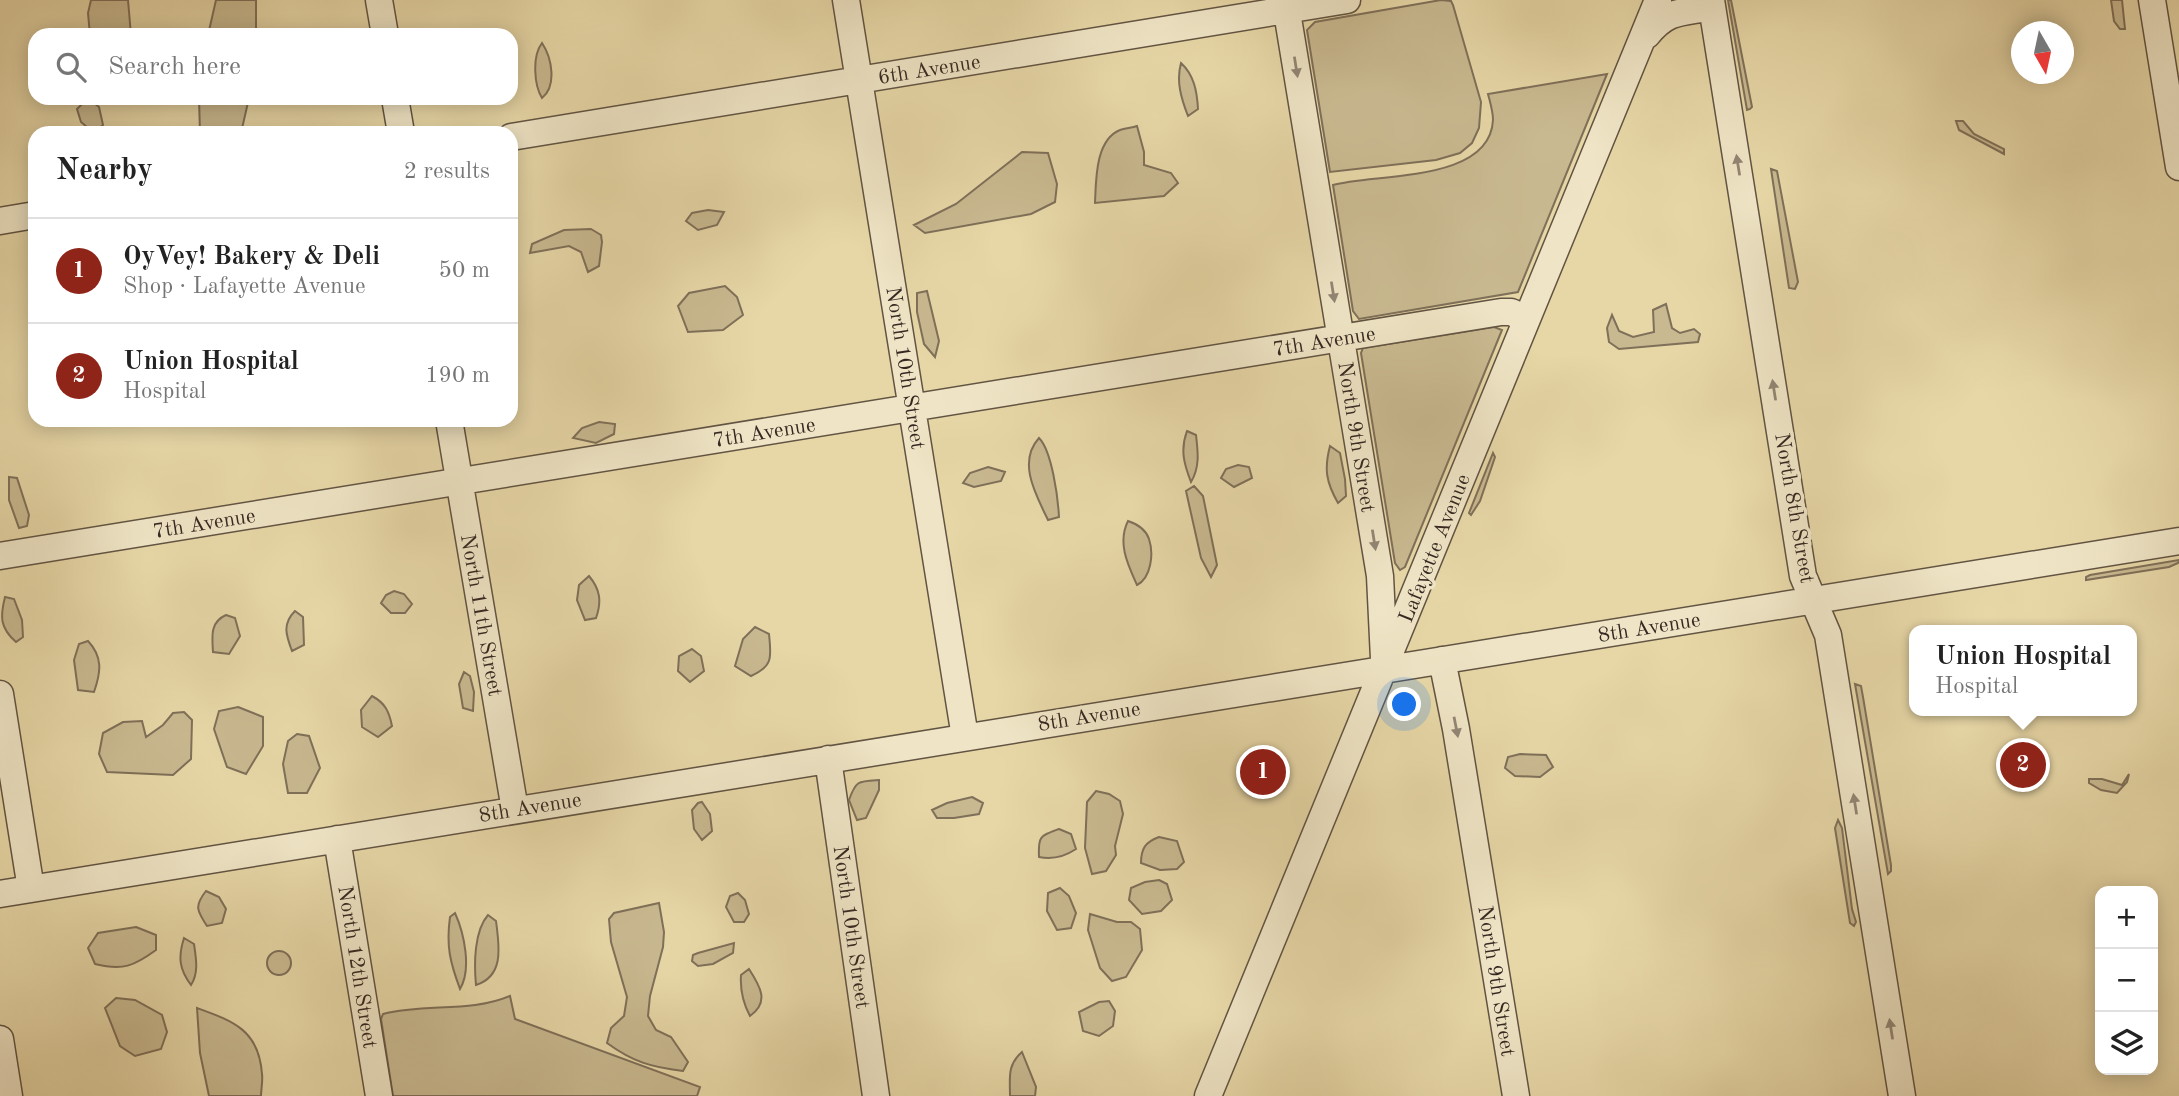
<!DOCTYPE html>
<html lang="en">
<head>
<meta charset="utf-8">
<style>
	:root { --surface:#fff; --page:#f2f2f2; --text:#222; --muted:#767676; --line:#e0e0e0; --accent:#8f2418 }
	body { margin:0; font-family:"Old Standard TT",serif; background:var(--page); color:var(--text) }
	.controls { position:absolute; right:21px; bottom:21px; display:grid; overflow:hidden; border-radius:14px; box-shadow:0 4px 18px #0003 }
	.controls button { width:63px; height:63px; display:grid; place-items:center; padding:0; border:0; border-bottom:2px solid var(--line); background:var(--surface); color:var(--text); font:35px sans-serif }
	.compass { position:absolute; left:2011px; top:21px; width:63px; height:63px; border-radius:50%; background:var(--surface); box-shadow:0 4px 18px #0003; rotate:171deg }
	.you { position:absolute; left:1405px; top:705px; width:24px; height:24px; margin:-18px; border:5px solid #fff; border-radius:50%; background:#1a73e8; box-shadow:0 0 0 10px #1a73e833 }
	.badge { display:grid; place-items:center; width:46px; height:46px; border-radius:50%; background:var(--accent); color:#fff; font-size:23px; font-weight:700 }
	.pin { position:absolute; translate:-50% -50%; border:4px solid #fff; box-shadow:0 2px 7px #0006 }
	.popup { position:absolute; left:1909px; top:625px; width:228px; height:91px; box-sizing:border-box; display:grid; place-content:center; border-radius:14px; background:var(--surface); filter:drop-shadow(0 2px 5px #0005); font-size:23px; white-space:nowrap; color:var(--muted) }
	.popup b { font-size:26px; color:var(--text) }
	.popup::after { content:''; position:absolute; left:50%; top:100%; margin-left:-14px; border:14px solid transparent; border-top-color:var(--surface) }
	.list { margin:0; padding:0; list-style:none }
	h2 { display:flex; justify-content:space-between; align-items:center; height:91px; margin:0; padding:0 28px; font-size:30px }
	h2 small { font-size:23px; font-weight:400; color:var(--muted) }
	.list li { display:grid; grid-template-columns:46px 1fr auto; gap:21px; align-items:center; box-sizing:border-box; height:105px; padding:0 28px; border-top:2px solid var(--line) }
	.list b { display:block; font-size:26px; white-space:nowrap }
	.list p { margin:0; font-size:23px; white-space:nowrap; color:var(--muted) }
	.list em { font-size:23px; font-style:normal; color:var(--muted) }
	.icon { flex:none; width:38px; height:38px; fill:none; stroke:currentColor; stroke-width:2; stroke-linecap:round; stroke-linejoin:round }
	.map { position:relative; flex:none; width:2179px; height:1096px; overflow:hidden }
	.search { position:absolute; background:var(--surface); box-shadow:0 4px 18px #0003; left:28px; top:28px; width:490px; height:77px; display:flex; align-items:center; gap:18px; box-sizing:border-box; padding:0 24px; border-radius:21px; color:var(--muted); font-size:26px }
	.panel { position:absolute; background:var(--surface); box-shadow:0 4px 18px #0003; left:28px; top:126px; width:490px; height:301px; border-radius:21px }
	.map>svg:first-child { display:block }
	.green { fill:#c9b990; stroke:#7f7059; stroke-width:2 }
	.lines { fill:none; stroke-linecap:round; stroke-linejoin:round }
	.minor-casing { stroke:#625443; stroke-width:29 }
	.minor { stroke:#efe5c6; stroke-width:26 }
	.oneway { fill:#928674 }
	.labels { text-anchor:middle; stroke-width:7; stroke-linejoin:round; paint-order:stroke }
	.street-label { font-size:21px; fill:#352822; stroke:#efe5c6 }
</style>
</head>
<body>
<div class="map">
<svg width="2179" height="1096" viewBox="0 0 2179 1096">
	<rect width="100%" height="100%" fill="#e7d7a7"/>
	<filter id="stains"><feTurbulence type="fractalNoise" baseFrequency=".00286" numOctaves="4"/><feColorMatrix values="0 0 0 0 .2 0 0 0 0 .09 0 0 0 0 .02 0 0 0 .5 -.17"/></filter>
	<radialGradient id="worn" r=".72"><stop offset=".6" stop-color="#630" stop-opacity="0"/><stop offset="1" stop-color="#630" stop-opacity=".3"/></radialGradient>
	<path class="green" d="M 91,0 L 128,0 L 131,35 L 90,35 L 88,13 Z
		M 216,0 L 256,0 L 256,35 L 208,35 Z
		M 1441,0 L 1451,1 L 1453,5 L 1481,102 L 1479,128 L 1472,143 L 1460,153 L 1436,160 L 1330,172 L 1307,30 L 1315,22 Z
		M 1728,0 L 1731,0 L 1752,107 L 1750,109 L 1747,110 Z
		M 2111,0 L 2122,0 L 2125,29 L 2120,29 L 2114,21 Z
		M 542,43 C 552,58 557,86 542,98 C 534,85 532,56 542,43 Z
		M 1181,63 C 1194,75 1197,91 1198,109 L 1188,116 C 1181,98 1176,81 1181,63 Z
		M 1607,74 L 1518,292 L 1359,319 L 1353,311 L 1333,185 C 1376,173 1490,183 1493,120 C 1493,111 1490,102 1488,94 Z
		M 88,98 L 99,107 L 103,125 L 94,133 L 81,122 L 77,109 Z
		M 199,98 L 249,98 L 241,133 L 200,133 Z
		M 1956,121 L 1963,121 L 1974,134 L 2004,149 L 2004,154 L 1959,130 Z
		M 1137,126 L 1144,152 L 1144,165 L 1171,173 L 1178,183 L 1164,196 L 1095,203 C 1096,181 1095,140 1120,130 C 1125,128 1132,128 1137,126 Z
		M 1022,152 L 1048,153 L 1057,184 L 1055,202 L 1031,214 L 925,233 L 914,225 L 956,204 Z
		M 1771,169 L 1777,171 L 1798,282 L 1795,289 L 1789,288 Z
		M 708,210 L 724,212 L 717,225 L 698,230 L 686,221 L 692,213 Z
		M 591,229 L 601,235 L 602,242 L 599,266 L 588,272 L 581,252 L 569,246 L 530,253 L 532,244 L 564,230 Z
		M 725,286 L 737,297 L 743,315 L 723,330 L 688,332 L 678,306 L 689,293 Z
		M 927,291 L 939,341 L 935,357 L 924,344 L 917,312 L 917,293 Z
		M 1666,304 L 1672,328 L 1680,333 L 1694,329 L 1700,334 L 1698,342 L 1619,349 L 1609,342 L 1607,328 L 1612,315 L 1619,331 L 1633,337 L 1654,332 L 1653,310 Z
		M 1494,327 L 1502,330 L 1405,567 L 1400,570 L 1395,563 L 1361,353 L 1363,348 Z
		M 599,422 L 615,424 L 614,434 L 596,443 L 573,438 L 582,428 Z
		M 1187,431 L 1196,435 C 1198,452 1200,467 1191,482 C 1184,464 1180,450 1187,431 Z
		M 1039,438 C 1052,451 1058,498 1059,517 L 1048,520 C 1036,495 1017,462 1039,438 Z
		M 1330,446 L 1340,453 L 1345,479 L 1346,496 L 1338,503 C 1326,482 1324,469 1330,446 Z
		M 1493,453 L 1495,457 L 1480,501 L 1471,515 L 1469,513 Z
		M 1238,465 L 1249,467 L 1252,478 L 1234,487 L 1221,478 L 1226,469 Z
		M 988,467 L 1005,472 L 1001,481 L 974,487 L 963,483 L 970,473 Z
		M 9,477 L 17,478 L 29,515 L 27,526 L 19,528 L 9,500 Z
		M 1194,486 L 1203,496 L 1217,565 L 1211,577 L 1201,558 L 1186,491 Z
		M 1128,521 C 1137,524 1146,530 1149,539 C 1154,554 1151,578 1137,585 C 1128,565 1117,543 1128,521 Z
		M 2179,560 L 2178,563 L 2169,567 L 2086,580 L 2086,577 L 2090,575 Z
		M 589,576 C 600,589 602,601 596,618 L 585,620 L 577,600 L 579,585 Z
		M 394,591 L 404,594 L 412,604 L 405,613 L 391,613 L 381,603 L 386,595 Z
		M 5,597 L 14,599 L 22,620 L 23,637 L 16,642 C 0,628 0,617 5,597 Z
		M 295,611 L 303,617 L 304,645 L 292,651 C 286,635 282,624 295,611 Z
		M 226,615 L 235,618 L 240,636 L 229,654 L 213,652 C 212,636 210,622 226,615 Z
		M 755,627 L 769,634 C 771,656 774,666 751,676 L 735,666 L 743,639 Z
		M 88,641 C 103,657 101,672 94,692 L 78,690 L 74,660 L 79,644 Z
		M 692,649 L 701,656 L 704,671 L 690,682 L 678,671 L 679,656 Z
		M 464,672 L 470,676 L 474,692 L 473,711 L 463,708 L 459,684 Z
		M 1855,684 L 1861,686 L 1863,697 L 1891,865 L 1891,871 L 1888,874 Z
		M 372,696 C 385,703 389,711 392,726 L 378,737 L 362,727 L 361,710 Z
		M 238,707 L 263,717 L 263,746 L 246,774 L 227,767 L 214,729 L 219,711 Z
		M 184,712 L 192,720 L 191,759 L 173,775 L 107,772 L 99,754 L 103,733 L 123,722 L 142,721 L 146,737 L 163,725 L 173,713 Z
		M 297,734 L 309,736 L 320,768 L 307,793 L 288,793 L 283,764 L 288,741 Z
		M 1520,754 L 1546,755 L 1553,767 L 1540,777 L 1515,776 L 1505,768 L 1508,757 Z
		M 2129,774 L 2127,782 L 2117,793 L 2101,790 L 2089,783 L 2089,779 L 2102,779 L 2122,785 Z
		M 879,780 L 879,790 L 866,818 L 857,820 L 849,800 C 856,780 859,781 879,780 Z
		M 1096,791 L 1109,794 L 1120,801 L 1123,814 L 1115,846 L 1116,855 L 1106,871 L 1092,874 L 1085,848 L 1087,802 Z
		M 972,797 L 983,803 L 979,814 L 954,818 L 937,818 L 932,810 L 947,803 Z
		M 702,802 L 710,814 L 712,831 L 702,840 L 694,829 L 692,810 L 698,803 Z
		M 1838,820 L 1842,828 L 1852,909 L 1856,922 L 1854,926 L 1850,923 L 1835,828 Z
		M 1059,829 L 1071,834 L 1076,849 C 1064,857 1053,860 1039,857 C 1038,836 1040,836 1059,829 Z
		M 1159,837 L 1177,841 L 1184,862 L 1177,869 L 1160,870 L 1141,863 C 1141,849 1145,842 1159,837 Z
		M 1159,880 L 1167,884 L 1172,900 L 1161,911 L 1142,914 L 1129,900 L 1131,888 L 1145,882 Z
		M 1060,888 L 1069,896 L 1076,913 L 1071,928 L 1057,930 L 1047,911 L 1048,893 Z
		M 206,891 L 219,897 L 226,909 L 222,923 L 207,926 C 197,911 194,906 206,891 Z
		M 738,893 L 745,900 L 749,914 L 744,922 L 734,922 L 726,907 L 730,896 Z
		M 659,903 L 664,932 L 663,947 L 650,996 L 648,1016 L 656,1030 L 671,1037 L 688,1062 L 683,1071 C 651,1067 633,1062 607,1043 L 611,1028 L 624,1016 L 627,997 L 611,942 L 609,919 L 614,913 Z
		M 455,913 C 464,933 472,969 460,989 C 450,962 446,946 450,917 Z
		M 1090,914 L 1117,922 L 1131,922 L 1140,929 L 1142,950 L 1126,977 L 1112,981 L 1100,968 L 1088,930 Z
		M 488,915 L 496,921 C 499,945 505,976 476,985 C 474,964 474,931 488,915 Z
		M 136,927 L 156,935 L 156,950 C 134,966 123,971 95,964 L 88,948 L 98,933 Z
		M 184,938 L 194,944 C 196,958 199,973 191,985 C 179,969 178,957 184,938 Z
		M 734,943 L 733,953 L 713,964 L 698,966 L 692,961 L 693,955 L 698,953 Z
		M267 963a12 12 0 1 1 24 0a12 12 0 1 1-24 0Z
		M 749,969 C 760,986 770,1002 750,1016 C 743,1003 740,990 741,975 Z
		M 510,996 L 515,1019 L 700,1087 L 697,1096 L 393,1096 L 381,1019 L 383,1014 C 425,1003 470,1013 510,996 Z
		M 116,998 L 135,1000 L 162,1015 L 167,1032 L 161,1049 L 135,1056 L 120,1046 L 105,1008 Z
		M 1109,1001 L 1115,1011 L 1113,1026 L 1099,1036 L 1083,1031 L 1079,1012 L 1099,1002 Z
		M 197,1008 C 233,1021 259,1030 262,1074 C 263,1081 261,1089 261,1096 L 209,1096 L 200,1053 Z
		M 1022,1052 L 1036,1087 L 1035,1096 L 1010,1096 C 1010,1077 1007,1065 1022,1052 Z"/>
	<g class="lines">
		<g class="minor-casing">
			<path id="minor" d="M 379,0 L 385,35
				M 846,0 L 965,737
				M 1285,0 L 1380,576 L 1384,659
				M 1711,0 L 1803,576 L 1828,635 L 1902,1096
				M 2152,0 L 2179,167
				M 1647,35 C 1668,9 1682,13 1712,7
				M 395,98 L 401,133
				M 511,137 L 1347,0
				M 0,221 L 35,215
				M 449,420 L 515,810
				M 0,556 L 1501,312 L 1511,312 L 1527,319
				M 1442,660 L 1456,729 L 1516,1096
				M 0,694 L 31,889
				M 828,759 L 876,1096
				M 337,839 L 379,1096
				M 0,894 L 2179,541
				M 0,1039 L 9,1096
				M 1208,1096 L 1658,0"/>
		</g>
		<use href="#minor" class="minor"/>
	</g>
	<defs><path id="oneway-solid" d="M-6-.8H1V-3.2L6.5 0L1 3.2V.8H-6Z" transform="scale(1.75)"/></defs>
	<g class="oneway">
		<use href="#oneway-solid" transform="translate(1296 67) rotate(81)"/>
		<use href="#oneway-solid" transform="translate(1738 165) rotate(-99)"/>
		<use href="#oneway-solid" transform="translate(1333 292) rotate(81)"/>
		<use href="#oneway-solid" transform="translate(1774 390) rotate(-99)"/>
		<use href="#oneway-solid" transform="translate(1374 540) rotate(81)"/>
		<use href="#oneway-solid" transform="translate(1456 727) rotate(79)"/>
		<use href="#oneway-solid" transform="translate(1855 804) rotate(-99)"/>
		<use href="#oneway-solid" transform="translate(1891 1029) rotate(-99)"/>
	</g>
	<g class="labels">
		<g class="street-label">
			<text transform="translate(929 69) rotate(-9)" y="7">6th Avenue</text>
			<text transform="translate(1324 341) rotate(-9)" y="7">7th Avenue</text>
			<text transform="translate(906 368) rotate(81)" y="7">North 10th Street</text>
			<text transform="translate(764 432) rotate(-9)" y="7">7th Avenue</text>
			<text transform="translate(1357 437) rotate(81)" y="7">North 9th Street</text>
			<text transform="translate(1795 508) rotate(80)" y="7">North 8th Street</text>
			<text transform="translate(204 523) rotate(-9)" y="7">7th Avenue</text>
			<text transform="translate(1434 548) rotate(-68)" y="7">Lafayette Avenue</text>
			<text transform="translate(482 615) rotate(80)" y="7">North 11th Street</text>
			<text transform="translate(1649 627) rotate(-9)" y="7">8th Avenue</text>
			<text transform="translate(1089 716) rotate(-9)" y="7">8th Avenue</text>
			<text transform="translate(530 807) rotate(-9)" y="7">8th Avenue</text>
			<text transform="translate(852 927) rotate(82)" y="7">North 10th Street</text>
			<text transform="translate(358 967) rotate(81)" y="7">North 12th Street</text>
			<text transform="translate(1497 981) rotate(81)" y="7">North 9th Street</text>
		</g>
	</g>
	<rect width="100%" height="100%" filter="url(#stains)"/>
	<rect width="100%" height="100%" fill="url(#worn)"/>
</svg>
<div class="controls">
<button>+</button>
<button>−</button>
<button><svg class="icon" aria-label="layers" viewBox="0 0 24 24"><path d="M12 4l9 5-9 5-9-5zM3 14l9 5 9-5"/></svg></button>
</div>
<svg class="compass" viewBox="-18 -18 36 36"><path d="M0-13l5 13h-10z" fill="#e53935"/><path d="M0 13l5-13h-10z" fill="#767676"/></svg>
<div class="you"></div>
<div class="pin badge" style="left:1263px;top:772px">1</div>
<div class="pin badge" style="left:2023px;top:765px">2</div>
<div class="popup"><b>Union Hospital</b>Hospital</div>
<div class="search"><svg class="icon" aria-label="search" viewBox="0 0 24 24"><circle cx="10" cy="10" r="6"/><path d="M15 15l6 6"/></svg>Search here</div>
<section class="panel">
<h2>Nearby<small>2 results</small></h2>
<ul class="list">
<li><span class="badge">1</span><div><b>OyVey! Bakery &amp; Deli</b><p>Shop · Lafayette Avenue</p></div><em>50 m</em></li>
<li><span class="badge">2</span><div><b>Union Hospital</b><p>Hospital</p></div><em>190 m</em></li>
</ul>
</section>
</div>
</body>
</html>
